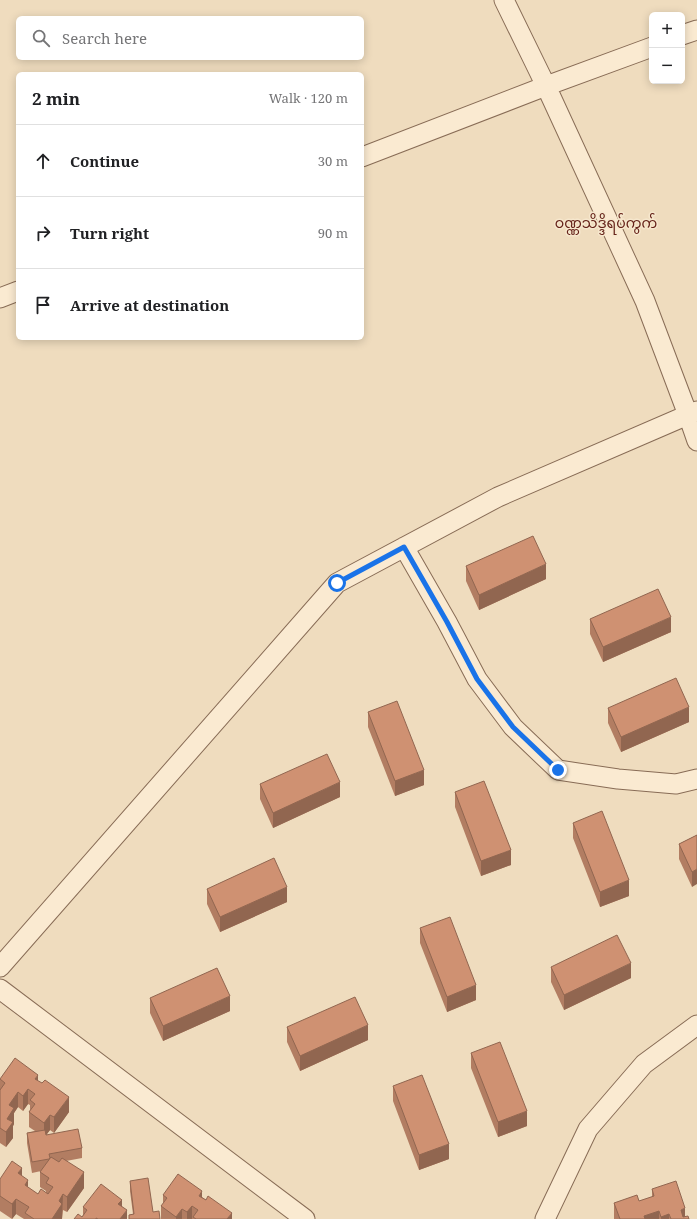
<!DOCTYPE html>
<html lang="en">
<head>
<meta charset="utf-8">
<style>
	:root { --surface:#fff; --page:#f2f2f2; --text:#202124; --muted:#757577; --line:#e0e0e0 }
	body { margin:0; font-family:"Noto Serif","Noto Sans Myanmar",serif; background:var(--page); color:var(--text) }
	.controls { position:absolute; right:12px; top:12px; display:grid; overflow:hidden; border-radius:6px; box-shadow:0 2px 10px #0003 }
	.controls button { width:36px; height:36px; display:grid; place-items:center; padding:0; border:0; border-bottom:1px solid var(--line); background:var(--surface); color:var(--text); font:20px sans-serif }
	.stop { position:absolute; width:12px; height:12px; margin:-9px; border:3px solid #1a73e8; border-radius:50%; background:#fff }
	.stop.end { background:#1a73e8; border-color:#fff; box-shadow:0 1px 4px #0008 }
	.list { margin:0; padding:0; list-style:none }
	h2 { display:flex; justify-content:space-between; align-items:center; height:52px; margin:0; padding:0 16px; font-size:17px }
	h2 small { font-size:13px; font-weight:400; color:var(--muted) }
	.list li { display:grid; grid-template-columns:26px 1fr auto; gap:12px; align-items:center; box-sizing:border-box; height:72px; padding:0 16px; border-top:1px solid var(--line) }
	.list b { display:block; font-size:15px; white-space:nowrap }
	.list em { font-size:13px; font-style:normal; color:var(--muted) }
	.icon { flex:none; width:22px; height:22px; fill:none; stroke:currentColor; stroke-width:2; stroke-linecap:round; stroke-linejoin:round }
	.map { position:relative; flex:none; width:697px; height:1219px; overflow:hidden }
	.search { position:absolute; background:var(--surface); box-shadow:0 2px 10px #0003; left:16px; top:16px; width:348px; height:44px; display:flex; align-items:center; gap:10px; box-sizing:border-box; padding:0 14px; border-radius:6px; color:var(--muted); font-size:15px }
	.panel { position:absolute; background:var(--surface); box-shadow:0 2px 10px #0003; left:16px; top:72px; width:348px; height:268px; border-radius:6px }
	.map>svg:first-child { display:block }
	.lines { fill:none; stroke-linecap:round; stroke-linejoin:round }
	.minor-casing { stroke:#886c56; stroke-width:21 }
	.minor { stroke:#faead1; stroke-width:19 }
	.wall { fill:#b27d62 }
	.shaded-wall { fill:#916650 }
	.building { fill:#cf9172; stroke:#916650 }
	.route { stroke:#1a73e8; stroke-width:5 }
	.labels { text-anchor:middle; stroke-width:3; stroke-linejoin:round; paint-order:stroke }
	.quarter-label { font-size:14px; fill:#652219; stroke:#f6e7cd }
</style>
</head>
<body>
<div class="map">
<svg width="697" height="1219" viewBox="0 0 697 1219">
	<rect width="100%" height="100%" fill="#efdcbe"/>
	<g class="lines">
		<g class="minor-casing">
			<path id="minor" d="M 504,0 L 546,86 L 645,301 L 688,415 L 697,441
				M 682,35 L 697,30
				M 362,157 L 546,86 L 652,47
				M 0,298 L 18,291
				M 404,547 L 447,622 L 477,679 L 513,727 L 558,770 L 618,779 L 676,784 L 697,779
				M 0,967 L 337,583 L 498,497 L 697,411
				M 0,989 L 305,1219
				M 545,1219 L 588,1129 L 644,1064 L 697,1025"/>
		</g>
		<use href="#minor" class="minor"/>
	</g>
	<path class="wall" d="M 466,566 L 546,579 L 479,610 L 466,581 Z
		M 590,619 L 671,632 L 603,662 L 590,634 Z
		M 608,708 L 689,722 L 621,752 L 608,723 Z
		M 368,712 L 424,785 L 395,796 L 368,727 Z
		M 260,784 L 340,797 L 273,828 L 260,799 Z
		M 455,792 L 511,865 L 481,876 L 455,807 Z
		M 573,823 L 629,896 L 600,907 L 573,838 Z
		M 697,835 L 692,887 L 679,859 L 679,844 Z
		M 207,889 L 287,902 L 220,932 L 207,904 Z
		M 420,928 L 476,1000 L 447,1012 L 420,943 Z
		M 551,967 L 631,978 L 564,1010 L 551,982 Z
		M 150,998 L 230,1011 L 163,1041 L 150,1013 Z
		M 287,1027 L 368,1040 L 300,1071 L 287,1042 Z
		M 471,1053 L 527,1126 L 498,1137 L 471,1068 Z
		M 0,1079 L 38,1081 L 69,1112 L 54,1133 L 50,1130 L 46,1135 L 82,1148 L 82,1158 L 66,1161 L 84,1188 L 67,1212 L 63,1210 L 62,1219 L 24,1219 L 16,1214 L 12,1219 L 0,1211 L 0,1179 L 22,1176 L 28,1188 L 38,1194 L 46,1192 L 46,1191 L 40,1187 L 40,1172 L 41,1171 L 32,1173 L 27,1143 L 27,1133 L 35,1131 L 29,1127 L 29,1112 L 30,1110 L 30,1105 L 28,1104 L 23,1111 L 18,1107 L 14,1113 L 14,1124 L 13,1126 L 13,1138 L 6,1147 L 0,1143 Z
		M 393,1086 L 449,1159 L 419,1170 L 393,1101 Z
		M 130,1181 L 153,1212 L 160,1219 L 129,1219 L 129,1215 L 133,1214 L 130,1191 Z
		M 652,1189 L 685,1217 L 689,1219 L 614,1219 L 614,1203 L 639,1201 L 652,1197 Z
		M 163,1195 L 202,1197 L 232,1219 L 161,1219 L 161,1206 L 163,1204 Z
		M 122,1206 L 127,1219 L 74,1219 L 82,1217 L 83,1215 L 83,1207 Z"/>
	<path class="shaded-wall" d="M 546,564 L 546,579 L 479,610 L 479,595 Z
		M 671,617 L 671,632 L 603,662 L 603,647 Z
		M 689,707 L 689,722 L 621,752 L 621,737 Z
		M 424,770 L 424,785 L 395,796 L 395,781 Z
		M 340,782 L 340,797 L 273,828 L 273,813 Z
		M 511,850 L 511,865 L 481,876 L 481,861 Z
		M 697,869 L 697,884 L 692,887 L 692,872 Z
		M 629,880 L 629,896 L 600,907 L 600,892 Z
		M 287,887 L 287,902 L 220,932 L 220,917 Z
		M 631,963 L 631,978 L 564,1010 L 564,995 Z
		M 476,985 L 476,1000 L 447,1012 L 447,997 Z
		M 230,996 L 230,1011 L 163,1041 L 163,1026 Z
		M 368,1025 L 368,1040 L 300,1071 L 300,1056 Z
		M 38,1075 L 38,1090 L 35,1079 Z
		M 28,1089 L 28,1104 L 23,1111 L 23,1096 Z
		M 18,1092 L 18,1107 L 14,1113 L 14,1124 L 13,1126 L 13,1138 L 6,1147 L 6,1132 L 7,1119 L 9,1105 Z
		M 69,1097 L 69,1112 L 54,1133 L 54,1117 Z
		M 527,1111 L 527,1126 L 498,1137 L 498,1122 Z
		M 50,1115 L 50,1130 L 44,1138 L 44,1123 Z
		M 449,1144 L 449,1159 L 419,1170 L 419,1155 Z
		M 22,1168 L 22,1183 L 18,1173 Z
		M 84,1172 L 84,1188 L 67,1212 L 67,1197 Z
		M 28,1180 L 28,1195 L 25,1185 Z
		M 202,1191 L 202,1206 L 199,1196 Z
		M 63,1194 L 62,1219 L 52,1219 L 59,1201 Z
		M 16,1199 L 16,1214 L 12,1219 L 12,1204 Z
		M 122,1200 L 122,1215 L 118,1204 Z
		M 192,1206 L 192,1219 L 187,1219 L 187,1212 Z
		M 685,1208 L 685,1219 L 681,1219 L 681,1210 Z
		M 182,1209 L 182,1219 L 176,1219 L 176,1217 Z
		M 127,1210 L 127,1219 L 120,1219 Z
		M 659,1211 L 659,1219 L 644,1219 L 644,1216 Z
		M 232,1213 L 232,1219 L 227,1219 Z
		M 669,1214 L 669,1219 L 661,1219 L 661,1217 Z"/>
	<path class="building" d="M 533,536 L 546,564 L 479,595 L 466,566 Z
		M 658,589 L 671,617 L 603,647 L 590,619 Z
		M 676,678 L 689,707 L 621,737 L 608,708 Z
		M 397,701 L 424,770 L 395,781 L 368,712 Z
		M 327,754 L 340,782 L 273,813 L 260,784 Z
		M 484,781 L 511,850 L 481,861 L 455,792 Z
		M 602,811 L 629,880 L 600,892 L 573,823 Z
		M 697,835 L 697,869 L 692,872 L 679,844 Z
		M 274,858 L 287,887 L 220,917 L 207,889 Z
		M 450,917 L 476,985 L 447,997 L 420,928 Z
		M 617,935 L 631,963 L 564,995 L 551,967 Z
		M 217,968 L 230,996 L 163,1026 L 150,998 Z
		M 355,997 L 368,1025 L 300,1056 L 287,1027 Z
		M 500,1042 L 527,1111 L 498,1122 L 471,1053 Z
		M 15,1058 L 38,1075 L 35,1079 L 42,1083 L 45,1080 L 69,1097 L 54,1117 L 50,1115 L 44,1123 L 29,1112 L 35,1104 L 30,1100 L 35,1094 L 28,1089 L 23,1096 L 18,1092 L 9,1105 L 14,1108 L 7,1119 L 13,1122 L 6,1132 L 0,1128 L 0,1090 L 5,1083 L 0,1079 Z
		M 422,1075 L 449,1144 L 419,1155 L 393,1086 Z
		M 78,1129 L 82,1148 L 49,1154 L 50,1158 L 49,1159 L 32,1162 L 27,1133 L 45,1130 L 46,1135 Z
		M 51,1157 L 59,1162 L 62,1158 L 84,1172 L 67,1197 L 63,1194 L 59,1201 L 62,1204 L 52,1219 L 34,1219 L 25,1213 L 29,1207 L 16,1199 L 12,1204 L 0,1196 L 0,1179 L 12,1161 L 22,1168 L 18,1173 L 28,1180 L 25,1185 L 38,1194 L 41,1189 L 48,1194 L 53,1187 L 46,1183 L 49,1178 L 40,1172 Z
		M 178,1174 L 202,1191 L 199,1196 L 206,1200 L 208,1196 L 232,1213 L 227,1219 L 196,1219 L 193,1217 L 198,1210 L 192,1206 L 187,1212 L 182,1209 L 176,1217 L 161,1206 L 167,1198 L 163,1195 Z
		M 148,1178 L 153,1212 L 159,1211 L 160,1219 L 129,1219 L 129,1215 L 134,1214 L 130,1181 Z
		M 676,1181 L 685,1208 L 681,1210 L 683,1217 L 688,1216 L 689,1219 L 671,1219 L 669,1214 L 661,1217 L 659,1211 L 644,1216 L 645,1219 L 620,1219 L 614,1203 L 637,1195 L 639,1201 L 654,1196 L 652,1189 Z
		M 101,1184 L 122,1200 L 118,1204 L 127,1210 L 120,1219 L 98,1219 L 96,1218 L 96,1219 L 74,1219 L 78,1214 L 82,1217 L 87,1210 L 83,1207 Z"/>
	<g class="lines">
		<path class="route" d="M 337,583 L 404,547 L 447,622 L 477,679 L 513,727 L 558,770"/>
	</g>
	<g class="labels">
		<g class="quarter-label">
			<text x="606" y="228">ဝဏ္ဏသိဒ္ဒိရပ်ကွက်</text>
		</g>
	</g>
</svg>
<div class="controls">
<button>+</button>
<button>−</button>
</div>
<div class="stop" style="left:337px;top:583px"></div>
<div class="stop end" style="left:558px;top:770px"></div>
<div class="search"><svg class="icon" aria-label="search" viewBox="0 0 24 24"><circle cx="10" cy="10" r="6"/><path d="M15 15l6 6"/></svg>Search here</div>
<section class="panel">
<h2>2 min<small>Walk · 120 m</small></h2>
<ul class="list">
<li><svg class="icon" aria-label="ahead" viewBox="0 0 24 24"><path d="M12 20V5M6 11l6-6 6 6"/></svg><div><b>Continue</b></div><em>30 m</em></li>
<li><svg class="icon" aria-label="right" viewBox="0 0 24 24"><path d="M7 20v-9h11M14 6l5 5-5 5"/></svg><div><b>Turn right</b></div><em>90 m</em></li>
<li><svg class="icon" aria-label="arrive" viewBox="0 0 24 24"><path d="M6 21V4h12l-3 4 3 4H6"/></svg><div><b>Arrive at destination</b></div></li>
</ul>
</section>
</div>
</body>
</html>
